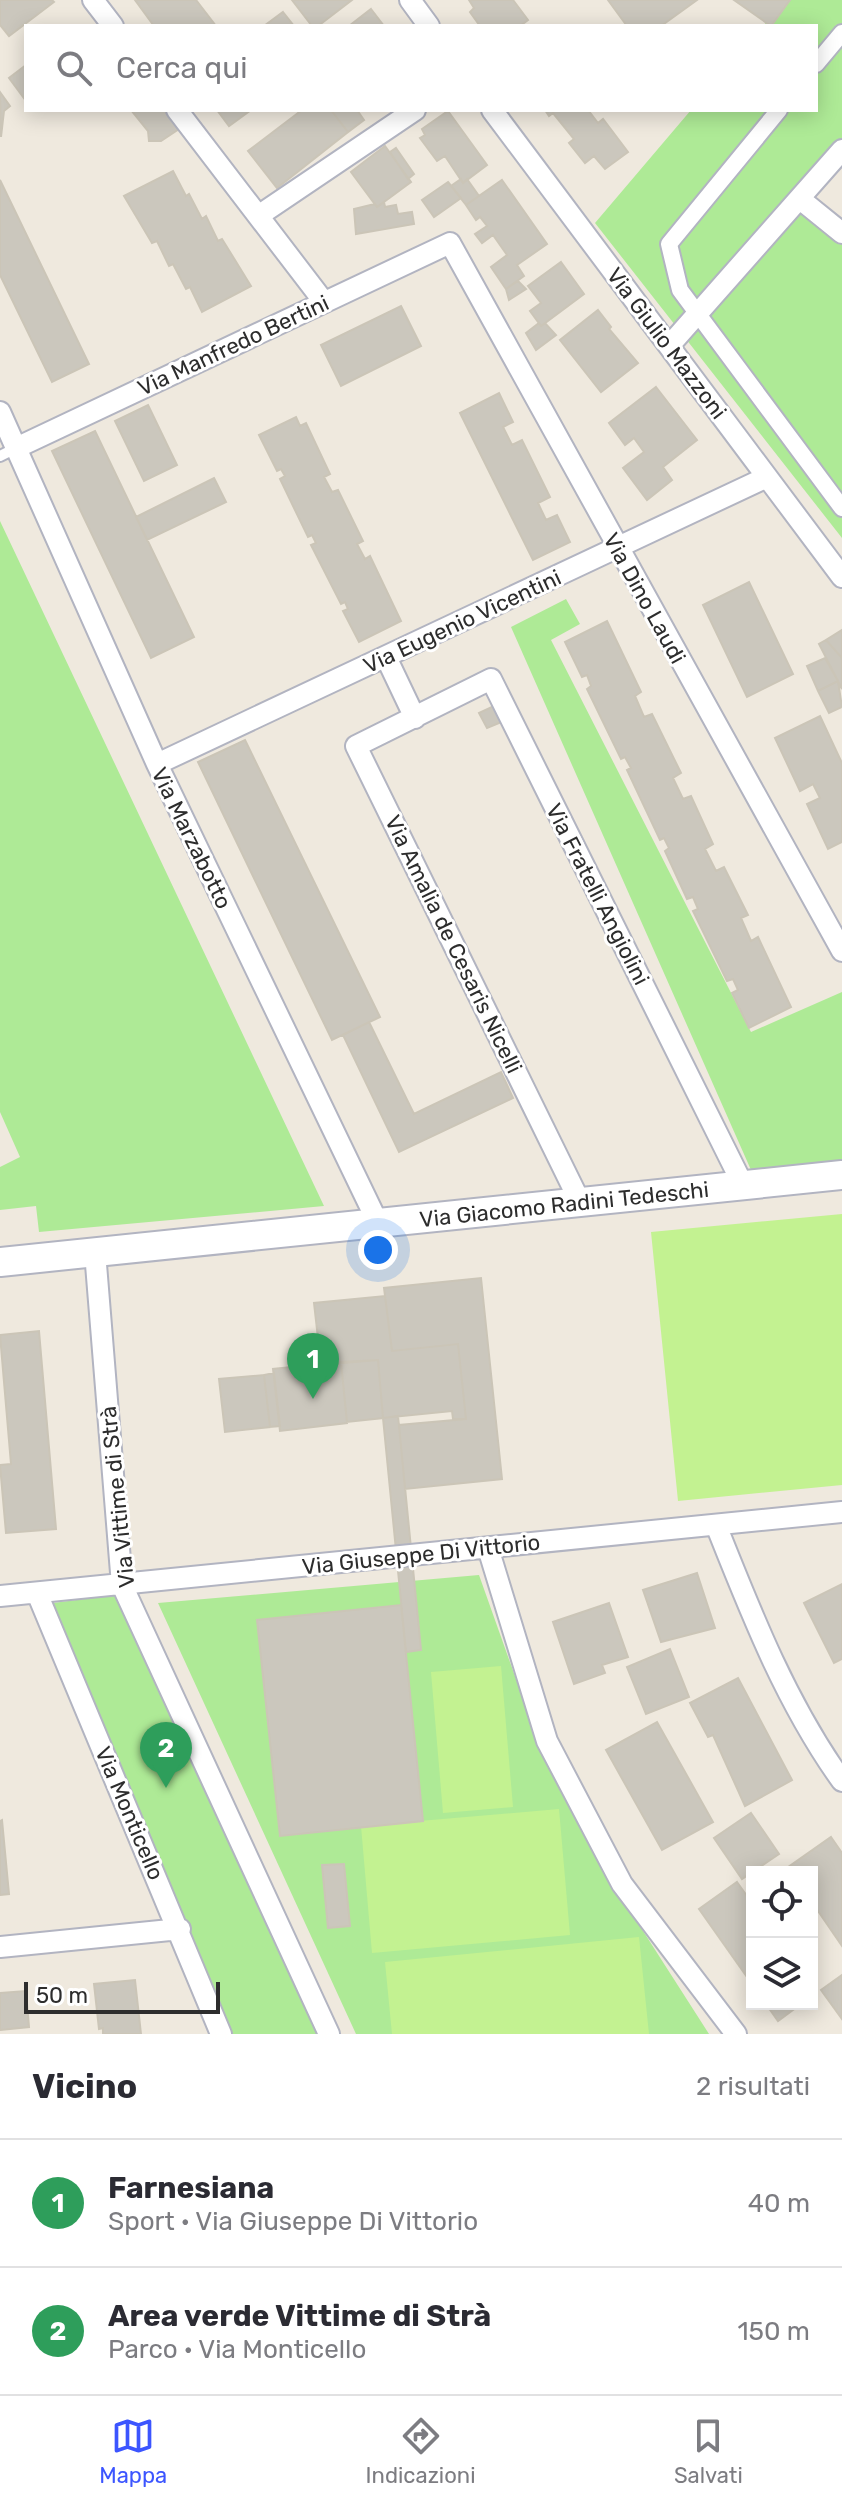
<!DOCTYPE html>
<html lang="it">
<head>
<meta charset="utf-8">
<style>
	:root { --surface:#fff; --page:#f2f2f3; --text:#2b2b33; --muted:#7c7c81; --line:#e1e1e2; --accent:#3c55ff }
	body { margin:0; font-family:Rubik,sans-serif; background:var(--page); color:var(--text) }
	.controls { position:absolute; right:24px; bottom:24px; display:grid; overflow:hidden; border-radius:0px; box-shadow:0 4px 20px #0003 }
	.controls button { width:72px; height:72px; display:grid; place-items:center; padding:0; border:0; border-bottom:2px solid var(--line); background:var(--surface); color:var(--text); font:40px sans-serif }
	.scale { position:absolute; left:24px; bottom:20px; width:196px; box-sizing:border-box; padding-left:8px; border:4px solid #2d2d2d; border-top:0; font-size:22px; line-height:28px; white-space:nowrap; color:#2d2d2d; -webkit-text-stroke:6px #fff; paint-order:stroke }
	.you { position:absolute; left:378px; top:1250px; width:28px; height:28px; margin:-20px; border:6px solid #fff; border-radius:50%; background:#1a73e8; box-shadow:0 0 0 12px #1a73e833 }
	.badge { display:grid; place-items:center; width:52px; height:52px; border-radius:50%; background:var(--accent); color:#fff; font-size:26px; font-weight:700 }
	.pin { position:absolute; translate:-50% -66px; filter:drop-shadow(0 2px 4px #0008) }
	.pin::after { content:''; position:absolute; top:42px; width:28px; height:24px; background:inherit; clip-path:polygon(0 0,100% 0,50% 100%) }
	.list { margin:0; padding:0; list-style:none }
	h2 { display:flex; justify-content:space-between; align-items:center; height:104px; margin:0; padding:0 32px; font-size:34px }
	h2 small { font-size:26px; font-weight:400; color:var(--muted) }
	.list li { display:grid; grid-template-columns:52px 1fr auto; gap:24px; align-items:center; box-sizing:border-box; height:128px; padding:0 32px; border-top:2px solid var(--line) }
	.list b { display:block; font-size:30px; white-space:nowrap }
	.list p { margin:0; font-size:26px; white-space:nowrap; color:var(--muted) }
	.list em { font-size:26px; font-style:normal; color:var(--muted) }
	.icon { flex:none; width:44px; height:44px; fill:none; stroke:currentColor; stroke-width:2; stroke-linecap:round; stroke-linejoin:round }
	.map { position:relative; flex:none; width:842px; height:2034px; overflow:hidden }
	.search { position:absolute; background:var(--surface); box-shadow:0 4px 20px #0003; left:24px; right:24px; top:24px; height:88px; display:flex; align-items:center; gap:20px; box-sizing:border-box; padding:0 28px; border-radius:0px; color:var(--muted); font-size:30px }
	.sheet { height:360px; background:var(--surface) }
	nav { display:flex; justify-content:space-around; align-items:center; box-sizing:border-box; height:112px; border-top:2px solid var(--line); background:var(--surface); font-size:22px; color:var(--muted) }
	nav a { display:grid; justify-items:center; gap:4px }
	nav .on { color:var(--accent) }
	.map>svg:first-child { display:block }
	.green { fill:#aeea96 }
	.pitch { fill:#c3f291 }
	.building { fill:#cbc7bd; stroke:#cbc5b7; stroke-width:2 }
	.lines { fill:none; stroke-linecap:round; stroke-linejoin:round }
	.service-casing { stroke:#b2b4c1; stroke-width:14 }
	.pedestrian-casing { stroke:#b2b4c1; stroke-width:20 }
	.minor-casing { stroke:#b2b4c1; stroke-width:24 }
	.secondary-casing { stroke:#b2b4c1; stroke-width:32 }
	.service { stroke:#fff; stroke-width:10 }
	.pedestrian { stroke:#fff; stroke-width:16 }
	.minor { stroke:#fff; stroke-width:20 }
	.secondary { stroke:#fff; stroke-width:28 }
	.labels { text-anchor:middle; stroke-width:6; stroke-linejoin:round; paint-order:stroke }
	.street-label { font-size:22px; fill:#2d2d2d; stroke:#fff }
</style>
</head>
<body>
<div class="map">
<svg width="842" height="2034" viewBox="0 0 842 2034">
	<rect width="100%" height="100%" fill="#efe9de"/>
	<path class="green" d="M 785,0 L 842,0 L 842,139 L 801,198 L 842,233 L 842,538 L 595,223 L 691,110 L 816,110 L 816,26 L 763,26 Z
		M 0,521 L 324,1206 L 39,1232 L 36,1206 L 0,1210 L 0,1167 L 20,1157 L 0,1112 Z
		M 566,599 L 580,624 L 551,640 L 751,1032 L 842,992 L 842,1160 L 751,1170 L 511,627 Z
		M 479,1575 L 538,1741 L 611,1881 L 709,2034 L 356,2034 L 158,1603 Z
		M 115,1595 L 290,1973 L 317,2034 L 226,2034 L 53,1603 Z"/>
	<path class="pitch" d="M 842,1214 L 842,1485 L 678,1501 L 651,1232 Z
		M 501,1666 L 513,1807 L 443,1813 L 431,1672 Z
		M 559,1809 L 570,1935 L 372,1953 L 361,1826 Z
		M 639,1937 L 649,2034 L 392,2034 L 385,1962 Z"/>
	<path class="building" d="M 0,0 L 52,0 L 54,2 L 9,36 L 0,25 Z
		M 135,0 L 196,0 L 216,26 L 154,26 Z
		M 292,0 L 352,0 L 318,26 L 312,26 Z
		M 469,0 L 513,0 L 528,20 L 520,26 L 480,26 L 470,12 L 474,8 Z
		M 608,0 L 697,0 L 661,26 L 627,26 Z
		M 734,0 L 790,0 L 771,26 Z
		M 371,9 L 384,26 L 349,26 Z
		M 283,12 L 294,26 L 264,26 Z
		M 26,65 L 26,101 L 9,78 Z
		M 0,92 L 10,106 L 4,111 L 1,137 Z
		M 131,110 L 165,110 L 179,129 L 161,141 L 149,141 L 148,131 Z
		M 217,110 L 251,110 L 229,126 Z
		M 302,110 L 331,110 L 348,132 L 277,188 L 248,151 Z
		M 331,110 L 357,110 L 364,120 L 348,132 Z
		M 545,110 L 588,110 L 598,123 L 603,119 L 628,152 L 605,169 L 594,156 L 585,163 L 569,143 L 574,139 L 553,113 L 549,116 Z
		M 448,111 L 487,165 L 463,183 L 445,156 L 437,161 L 420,138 L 425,135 L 422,129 Z
		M 385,146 L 411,182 L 377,207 L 351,172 Z
		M 396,148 L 414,174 L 408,179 L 390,152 Z
		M 173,171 L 186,196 L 189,194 L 202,219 L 206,216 L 218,241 L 222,239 L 251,286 L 202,312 L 190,287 L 186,289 L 173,264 L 169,266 L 157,241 L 152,243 L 124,196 Z
		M 461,179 L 463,183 L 467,179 L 479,196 L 466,205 L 451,186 Z
		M 0,180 L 89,364 L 52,382 L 0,275 Z
		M 502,180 L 547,244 L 517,265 L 524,276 L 506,289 L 491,267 L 507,255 L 493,235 L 482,243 L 475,234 L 487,226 L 480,217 L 476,220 L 466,205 Z
		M 448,182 L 461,198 L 434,217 L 422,200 Z
		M 384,202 L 385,207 L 396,205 L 398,214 L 412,212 L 414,224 L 356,234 L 354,209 L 375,204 L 377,207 Z
		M 561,262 L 584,294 L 541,326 L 530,311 L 541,303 L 528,286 Z
		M 518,281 L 526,289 L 509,300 L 506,289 Z
		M 401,306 L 421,346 L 341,386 L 321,345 Z
		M 598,310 L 611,327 L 609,329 L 638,363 L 601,392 L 560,340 Z
		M 539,323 L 541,326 L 545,323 L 556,335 L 536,350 L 526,333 Z
		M 656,387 L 697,440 L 663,467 L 672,480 L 647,500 L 623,468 L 644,452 L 634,438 L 625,445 L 609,423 Z
		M 499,393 L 513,422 L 503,427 L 512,445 L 522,440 L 550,497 L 538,503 L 546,520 L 557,515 L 570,542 L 533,560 L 460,413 Z
		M 148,405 L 177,465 L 144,481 L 115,421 Z
		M 296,417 L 300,426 L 306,423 L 330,474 L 324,477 L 332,492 L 338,490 L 363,541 L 357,544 L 365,559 L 370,556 L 401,621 L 359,642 L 343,611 L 348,609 L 345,602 L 341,604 L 311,545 L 316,543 L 312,535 L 308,537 L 280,479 L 285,476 L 281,469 L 277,471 L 259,435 Z
		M 95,431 L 194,637 L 151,658 L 52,451 Z
		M 214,478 L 226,502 L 147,540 L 136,517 Z
		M 749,582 L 793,674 L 747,697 L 703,605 Z
		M 607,621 L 641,692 L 635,696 L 644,717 L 652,714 L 681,773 L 673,778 L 683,799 L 691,796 L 713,844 L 705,849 L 716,871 L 724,867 L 748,915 L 741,918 L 751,941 L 758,937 L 791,1007 L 749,1028 L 732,993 L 738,990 L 733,979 L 727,981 L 693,911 L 698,909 L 693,897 L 687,899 L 665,851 L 669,848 L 664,838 L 660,840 L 627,770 L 631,768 L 625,757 L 621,759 L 587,689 L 591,686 L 587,675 L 582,677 L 565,642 Z
		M 842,630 L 842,658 L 826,640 Z
		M 826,640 L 842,658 L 842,689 L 819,644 Z
		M 825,658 L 838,681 L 818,691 L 807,666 Z
		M 838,681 L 842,707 L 829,713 L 818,691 Z
		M 496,705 L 504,721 L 487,728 L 479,713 Z
		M 820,716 L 842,763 L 842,842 L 828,849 L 807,804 L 820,798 L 813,784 L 800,791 L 775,738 Z
		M 245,740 L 380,1017 L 332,1040 L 198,762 Z
		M 369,1022 L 414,1114 L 501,1072 L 513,1098 L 399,1152 L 343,1035 Z
		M 481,1278 L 502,1479 L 405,1489 L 399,1425 L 466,1419 L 458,1344 L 392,1351 L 384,1288 Z
		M 385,1296 L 392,1351 L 458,1344 L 466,1419 L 453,1419 L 452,1411 L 383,1418 L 378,1360 L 321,1365 L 314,1303 Z
		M 39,1331 L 56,1529 L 6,1533 L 0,1465 L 11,1464 L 0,1335 Z
		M 378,1360 L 383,1418 L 347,1422 L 341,1362 Z
		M 341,1362 L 347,1423 L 280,1431 L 273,1369 Z
		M 274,1373 L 280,1426 L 270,1427 L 264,1375 Z
		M 264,1375 L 270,1427 L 225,1432 L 219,1379 Z
		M 398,1416 L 421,1650 L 406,1652 L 383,1418 Z
		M 697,1573 L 715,1628 L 661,1642 L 643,1590 Z
		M 842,1584 L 842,1659 L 834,1663 L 804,1603 Z
		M 609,1603 L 628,1657 L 602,1665 L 605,1673 L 574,1684 L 553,1622 Z
		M 401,1605 L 423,1821 L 280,1836 L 257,1620 Z
		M 670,1649 L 689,1697 L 646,1714 L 627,1667 Z
		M 738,1678 L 792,1780 L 745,1806 L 713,1735 L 708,1737 L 690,1703 Z
		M 657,1722 L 713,1822 L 662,1850 L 606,1750 Z
		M 751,1813 L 779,1854 L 742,1879 L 714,1838 Z
		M 2,1820 L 9,1894 L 0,1895 L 0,1821 Z
		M 831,1837 L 842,1853 L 842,1946 L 818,1911 L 814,1914 L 812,1911 L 812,1872 L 784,1870 Z
		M 344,1864 L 350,1926 L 328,1928 L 322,1865 Z
		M 737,1882 L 752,1903 L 752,1984 L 699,1909 Z
		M 842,1975 L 842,2019 L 821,1990 Z
		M 135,1980 L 141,2034 L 103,2034 L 103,2028 L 99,2029 L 94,1984 Z
		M 26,1991 L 29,2027 L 0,2030 L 0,1993 Z
		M 766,2004 L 801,2004 L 778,2021 Z"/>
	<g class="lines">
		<g class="service-casing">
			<path id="service" d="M 0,456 L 16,448"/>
		</g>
		<g class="pedestrian-casing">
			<path id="pedestrian" d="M 816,64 L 842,33
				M 779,110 L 669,244 L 680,290 L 842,508"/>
		</g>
		<g class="minor-casing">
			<path id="minor" d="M 93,0 L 113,26
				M 410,0 L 429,26
				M 177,110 L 324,302
				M 492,110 L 842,577
				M 800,199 L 842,233
				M 258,216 L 415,110
				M 669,346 L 842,150
				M 0,412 L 157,764 L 378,1223
				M 16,448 L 450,243 L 842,951
				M 386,657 L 415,718
				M 157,764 L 767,477
				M 580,1202 L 356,746 L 491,679 L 743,1185
				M 95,1252 L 122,1585 L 329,2034
				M 716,1525 C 751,1613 786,1703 842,1781
				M 488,1548 L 547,1741 L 622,1884 L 736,2034
				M 37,1593 L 221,2034
				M 0,1596 L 842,1512
				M 0,1947 L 180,1929"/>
		</g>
		<g class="secondary-casing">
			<path id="secondary" d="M 0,1262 L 842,1175"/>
		</g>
		<use href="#service" class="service"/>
		<use href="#pedestrian" class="pedestrian"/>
		<use href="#minor" class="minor"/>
		<use href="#secondary" class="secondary"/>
	</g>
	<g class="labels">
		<g class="street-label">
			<text transform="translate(667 343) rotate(53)" y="8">Via Giulio Mazzoni</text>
			<text transform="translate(233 345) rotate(-25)" y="8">Via Manfredo Bertini</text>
			<text transform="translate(645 598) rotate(61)" y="8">Via Dino Laudi</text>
			<text transform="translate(462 621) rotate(-25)" y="8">Via Eugenio Vicentini</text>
			<text transform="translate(192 838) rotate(64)" y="8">Via Marzabotto</text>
			<text transform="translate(598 894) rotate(63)" y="8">Via Fratelli Angiolini</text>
			<text transform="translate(454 944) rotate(64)" y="8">Via Amalia de Cesaris Nicelli</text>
			<text transform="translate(564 1204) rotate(-6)" y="8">Via Giacomo Radini Tedeschi</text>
			<text transform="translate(117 1497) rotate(-96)" y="8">Via Vittime di Strà</text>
			<text transform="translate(421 1554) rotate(-6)" y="8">Via Giuseppe Di Vittorio</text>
			<text transform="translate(130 1813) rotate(67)" y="8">Via Monticello</text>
		</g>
	</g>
</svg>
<div class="controls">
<button><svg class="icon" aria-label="locate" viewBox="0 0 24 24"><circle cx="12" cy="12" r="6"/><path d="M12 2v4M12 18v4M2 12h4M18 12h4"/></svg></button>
<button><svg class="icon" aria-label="layers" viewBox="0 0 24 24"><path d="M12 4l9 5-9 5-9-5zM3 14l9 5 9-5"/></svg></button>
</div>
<div class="scale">50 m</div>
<div class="you"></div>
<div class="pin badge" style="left:313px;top:1399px;background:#2e9e5b">1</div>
<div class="pin badge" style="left:166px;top:1788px;background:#2e9e5b">2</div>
<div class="search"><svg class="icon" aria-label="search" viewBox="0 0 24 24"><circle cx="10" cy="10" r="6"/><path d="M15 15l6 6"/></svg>Cerca qui</div>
</div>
<section class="sheet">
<h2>Vicino<small>2 risultati</small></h2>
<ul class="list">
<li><span class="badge" style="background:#2e9e5b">1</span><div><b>Farnesiana</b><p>Sport · Via Giuseppe Di Vittorio</p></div><em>40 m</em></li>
<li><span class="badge" style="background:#2e9e5b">2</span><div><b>Area verde Vittime di Strà</b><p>Parco · Via Monticello</p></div><em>150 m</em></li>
</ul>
</section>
<nav>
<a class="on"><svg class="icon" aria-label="map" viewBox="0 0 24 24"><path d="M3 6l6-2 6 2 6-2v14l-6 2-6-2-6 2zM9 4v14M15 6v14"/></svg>Mappa</a>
<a><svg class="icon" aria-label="directions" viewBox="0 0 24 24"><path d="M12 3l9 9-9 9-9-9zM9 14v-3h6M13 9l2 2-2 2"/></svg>Indicazioni</a>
<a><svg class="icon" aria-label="saved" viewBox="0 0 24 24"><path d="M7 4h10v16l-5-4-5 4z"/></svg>Salvati</a>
</nav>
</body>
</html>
